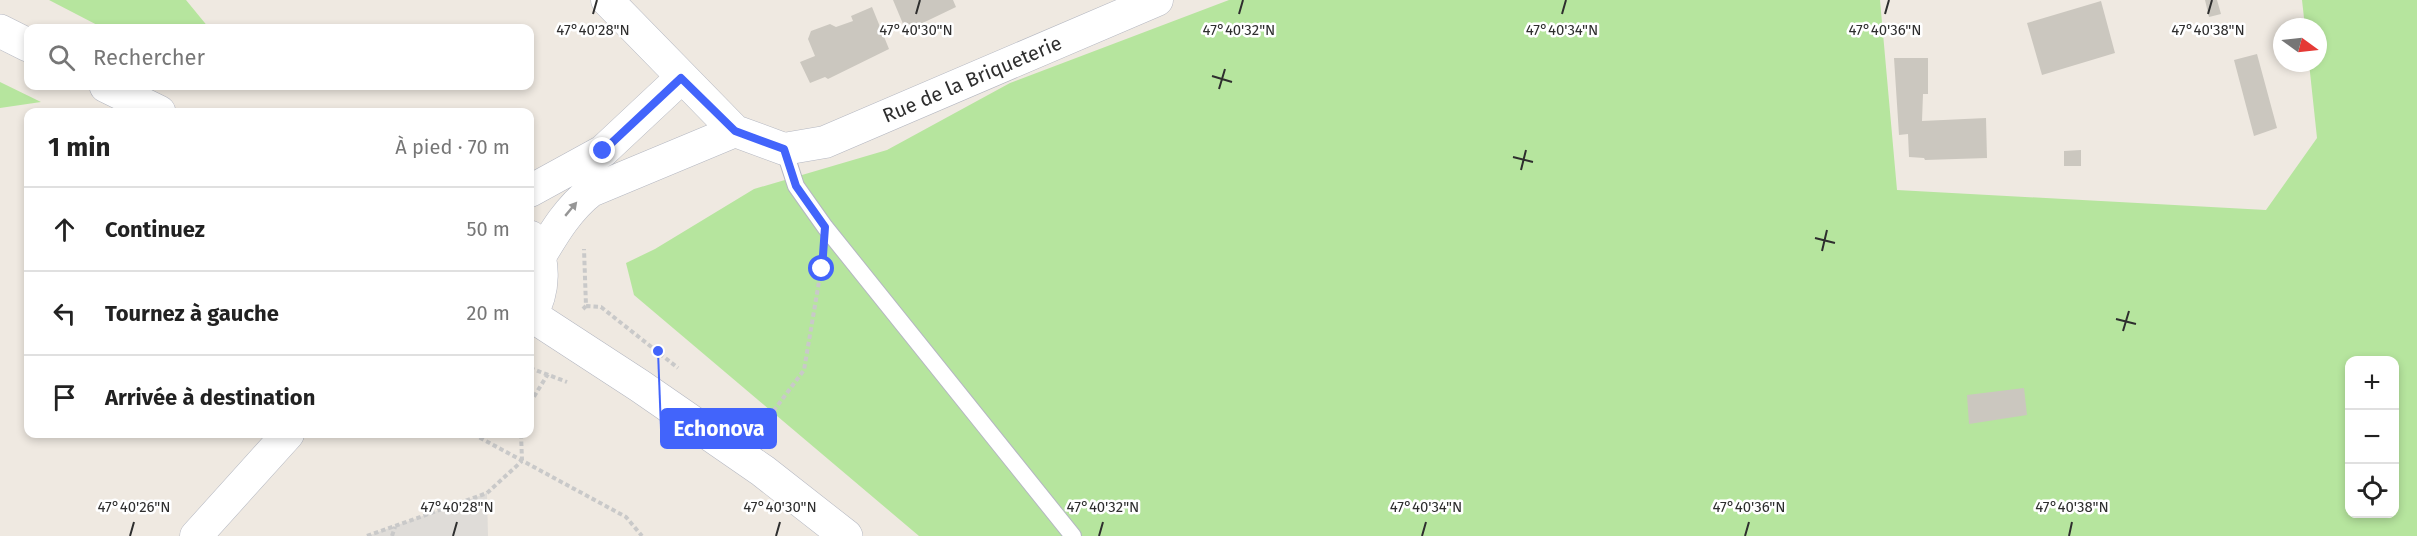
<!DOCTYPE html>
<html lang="fr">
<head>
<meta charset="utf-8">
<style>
	:root { --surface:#fff; --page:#f2f2f2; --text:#222; --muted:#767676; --line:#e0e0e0 }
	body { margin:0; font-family:"Fira Sans",sans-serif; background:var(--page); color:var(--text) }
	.controls { position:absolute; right:18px; bottom:18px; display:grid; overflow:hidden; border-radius:12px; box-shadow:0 3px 9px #0003 }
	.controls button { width:54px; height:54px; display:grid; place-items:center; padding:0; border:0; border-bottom:2px solid var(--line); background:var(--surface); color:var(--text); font:30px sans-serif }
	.compass { position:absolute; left:2273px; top:18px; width:54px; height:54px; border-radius:50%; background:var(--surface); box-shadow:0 3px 9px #0003; rotate:105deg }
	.stop { position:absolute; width:18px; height:18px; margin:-14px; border:4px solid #4264fb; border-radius:50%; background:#fff }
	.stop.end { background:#4264fb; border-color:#fff; box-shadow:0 2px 6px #0008 }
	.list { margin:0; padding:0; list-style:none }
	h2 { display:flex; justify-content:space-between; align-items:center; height:78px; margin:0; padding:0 24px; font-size:26px }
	h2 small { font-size:20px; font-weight:400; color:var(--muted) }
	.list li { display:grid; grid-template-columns:39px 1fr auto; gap:18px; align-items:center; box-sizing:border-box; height:84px; padding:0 24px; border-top:2px solid var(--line) }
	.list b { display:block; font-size:22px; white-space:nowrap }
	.list em { font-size:20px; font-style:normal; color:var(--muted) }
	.icon { flex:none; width:33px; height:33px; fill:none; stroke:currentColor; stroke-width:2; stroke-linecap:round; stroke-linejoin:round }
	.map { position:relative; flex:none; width:2417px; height:536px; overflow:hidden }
	.search { position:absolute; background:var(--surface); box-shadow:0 3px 9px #0003; left:24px; top:24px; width:510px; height:66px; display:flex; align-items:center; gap:15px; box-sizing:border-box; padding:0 21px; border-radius:12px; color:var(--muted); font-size:22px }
	.panel { position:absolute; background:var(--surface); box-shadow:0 3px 9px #0003; left:24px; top:108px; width:510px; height:330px; border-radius:12px }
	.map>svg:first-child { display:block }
	.green { fill:#b6e59e; fill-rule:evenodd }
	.plaza { fill:#dfdcd8 }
	.building { fill:#cbc7bf }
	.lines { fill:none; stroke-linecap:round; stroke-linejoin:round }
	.lane-casing { stroke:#b4b7c1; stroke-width:18 }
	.street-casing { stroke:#b4b7c1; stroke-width:33 }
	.secondary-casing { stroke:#b4b7c1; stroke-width:34 }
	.path { stroke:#c9c9c9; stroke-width:4; stroke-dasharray:4.5 3; stroke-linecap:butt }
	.lane { stroke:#fff; stroke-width:16 }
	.street { stroke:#fff; stroke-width:32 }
	.secondary { stroke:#fff; stroke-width:33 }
	.oneway { fill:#969696 }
	.route { stroke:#4264fb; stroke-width:8 }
	.ticks { fill:none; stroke:#2e2e2e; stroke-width:2 }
	.labels { text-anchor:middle; stroke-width:5; stroke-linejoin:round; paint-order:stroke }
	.street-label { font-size:20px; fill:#2e2e2e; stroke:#fff }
	.ticks-label { font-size:15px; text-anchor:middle; fill:#2e2e2e; stroke:#fff; stroke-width:5; stroke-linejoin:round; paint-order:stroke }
	.leader { fill:none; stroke:#4264fb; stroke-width:2 }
	.callout-dot { fill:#4264fb; stroke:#fff; stroke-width:2 }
	.callout { fill:#4264fb; stroke:#4264fb; stroke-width:2 }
	.callout-label { font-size:21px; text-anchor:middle; font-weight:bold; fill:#fff }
</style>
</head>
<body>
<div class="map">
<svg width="2417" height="536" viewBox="0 0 2417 536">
	<rect width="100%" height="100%" fill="#efe9e1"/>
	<path class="green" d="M 49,0 L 186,0 L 209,28 L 103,28 Z
		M 1229,0 L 1880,0 L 1897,190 L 2266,210 L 2317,138 L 2309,63 L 2318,63 L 2318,27 L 2305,27 L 2302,0 L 2417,0 L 2417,536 L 919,536 L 634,295 L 626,263 L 655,249 L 754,189 L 887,150 L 1010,83 ZM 2350,360 L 2394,360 L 2394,514 L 2350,514 Z
		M 0,82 L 41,102 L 0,108 Z"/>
	<path class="plaza" d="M 487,493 L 488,536 L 367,536 L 395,526 Z"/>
	<path class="building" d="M 893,0 L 953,0 L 956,7 L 906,31 Z
		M 2205,0 L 2217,0 L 2221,14 L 2209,17 Z
		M 2101,1 L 2115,53 L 2042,75 L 2027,23 Z
		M 872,7 L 889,49 L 828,79 L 825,77 L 810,83 L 800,62 L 815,56 L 808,39 L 811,31 L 830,24 L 836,27 L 853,21 L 851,16 Z
		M 2257,54 L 2277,128 L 2254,136 L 2234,60 Z
		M 1894,58 L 1928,58 L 1928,94 L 1923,94 L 1922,121 L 1986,118 L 1987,158 L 1925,160 L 1924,158 L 1909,157 L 1908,134 L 1899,135 Z
		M 2081,150 L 2081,166 L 2064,166 L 2064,151 Z
		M 2024,388 L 2027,415 L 1969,424 L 1967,395 Z"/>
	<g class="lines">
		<g class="lane-casing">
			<path id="lane" d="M 784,149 L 796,186 L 825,227 L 1073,536"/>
		</g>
		<g class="street-casing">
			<path id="street" d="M 607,0 L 735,131 L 784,149 L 825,142 L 1157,0
				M 530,191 L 603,151 L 681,78
				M 539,258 C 554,233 568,209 591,191 L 735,131
				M 196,536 L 288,434"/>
		</g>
		<g class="secondary-casing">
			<path id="secondary" d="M 0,31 L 28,45
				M 106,86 L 159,112
				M 530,237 C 546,260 544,292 530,316
				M 531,315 L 640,386 L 763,471 L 846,536"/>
		</g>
		<path class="path" d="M 586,306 L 601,307 L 678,368
			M 583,309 L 586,306 L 584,249
			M 530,368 L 567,382
			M 530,403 L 548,374
			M 759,428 L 769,417 L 804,370 L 822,264
			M 473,434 L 626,517 L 642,536
			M 521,434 L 522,460
			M 367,536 L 487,493 L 522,461
			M 392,536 L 395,527"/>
		<use href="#lane" class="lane"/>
		<use href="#street" class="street"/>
		<use href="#secondary" class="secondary"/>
	</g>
	<defs><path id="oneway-solid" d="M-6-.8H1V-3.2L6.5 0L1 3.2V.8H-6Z" transform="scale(1.5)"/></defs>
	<use class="oneway" href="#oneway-solid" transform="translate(571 209) rotate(-50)"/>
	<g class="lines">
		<path class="route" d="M 603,151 L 681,78 L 735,131 L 784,149 L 796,186 L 825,227 L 822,269"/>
	</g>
	<path class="ticks" d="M 593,14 L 597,0M 916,14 L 920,0M 1239,14 L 1243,0M 1562,14 L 1566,0M 1885,14 L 1889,0M 2208,14 L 2212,0M 1212,76 L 1232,82M 1219,89 L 1225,69M 1513,157 L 1533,162M 1521,170 L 1526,150M 1815,238 L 1835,243M 1822,251 L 1827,230M 2116,319 L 2136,324M 2123,331 L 2129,311M 130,536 L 134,522M 453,536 L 457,522M 776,536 L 780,522M 1099,536 L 1103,522M 1422,536 L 1426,522M 1745,536 L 1749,522M 2069,536 L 2072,522"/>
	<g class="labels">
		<g class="street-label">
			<text transform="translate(972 79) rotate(-23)" y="7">Rue de la Briqueterie</text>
		</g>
	</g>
	<g class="ticks-label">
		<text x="593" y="35">47°40'28"N</text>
		<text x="916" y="35">47°40'30"N</text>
		<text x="1239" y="35">47°40'32"N</text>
		<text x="1885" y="35">47°40'36"N</text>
		<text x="2208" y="35">47°40'38"N</text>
		<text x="1562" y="35">47°40'34"N</text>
		<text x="134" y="512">47°40'26"N</text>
		<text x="457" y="512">47°40'28"N</text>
		<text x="780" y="512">47°40'30"N</text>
		<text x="1103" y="512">47°40'32"N</text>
		<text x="1426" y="512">47°40'34"N</text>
		<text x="1749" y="512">47°40'36"N</text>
		<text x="2072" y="512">47°40'38"N</text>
	</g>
	<path class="leader" d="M658 351L661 429"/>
	<circle class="callout-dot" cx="658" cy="351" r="6"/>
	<rect class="callout" x="661" y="409" width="115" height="39" rx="6"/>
	<g class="callout-label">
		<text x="719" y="436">Echonova</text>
	</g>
</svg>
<div class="controls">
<button>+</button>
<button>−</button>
<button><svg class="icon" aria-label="locate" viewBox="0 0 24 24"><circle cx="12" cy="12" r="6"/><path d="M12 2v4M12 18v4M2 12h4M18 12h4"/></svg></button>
</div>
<svg class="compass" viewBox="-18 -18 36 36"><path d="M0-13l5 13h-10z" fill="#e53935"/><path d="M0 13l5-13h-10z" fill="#767676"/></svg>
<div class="stop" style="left:822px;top:269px"></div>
<div class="stop end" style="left:603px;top:151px"></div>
<div class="search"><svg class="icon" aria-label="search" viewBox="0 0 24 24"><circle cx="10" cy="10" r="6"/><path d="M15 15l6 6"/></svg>Rechercher</div>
<section class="panel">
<h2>1 min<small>À pied · 70 m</small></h2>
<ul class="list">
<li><svg class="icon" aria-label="ahead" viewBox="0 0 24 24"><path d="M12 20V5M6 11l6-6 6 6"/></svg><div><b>Continuez</b></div><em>50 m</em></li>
<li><svg class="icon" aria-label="left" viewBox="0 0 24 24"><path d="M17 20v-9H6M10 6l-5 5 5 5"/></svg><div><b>Tournez à gauche</b></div><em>20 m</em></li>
<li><svg class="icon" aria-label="arrive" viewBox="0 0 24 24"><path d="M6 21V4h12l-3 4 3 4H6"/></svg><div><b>Arrivée à destination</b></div></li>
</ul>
</section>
</div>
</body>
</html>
